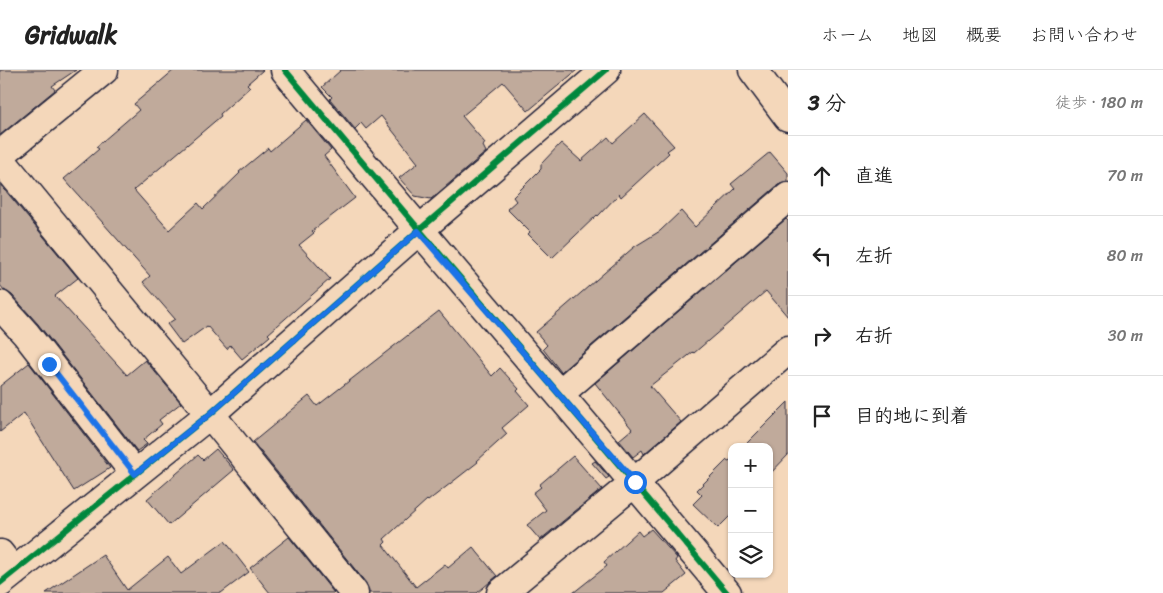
<!DOCTYPE html>
<html lang="ja">
<head>
<meta charset="utf-8">
<style>
	:root { --surface:#fff; --page:#f6f6f6; --text:#222; --muted:#767676; --line:#e0e0e0 }
	body { margin:0; font-family:Sriracha,"Klee One",sans-serif; background:var(--page); color:var(--text) }
	.controls { position:absolute; right:15px; bottom:15px; display:grid; overflow:hidden; border-radius:10px; box-shadow:0 1px 4px #0004 }
	.controls button { width:45px; height:45px; display:grid; place-items:center; padding:0; border:0; border-bottom:1px solid var(--line); background:var(--surface); color:var(--text); font:25px sans-serif }
	.stop { position:absolute; width:15px; height:15px; margin:-11px; border:4px solid #1a73e8; border-radius:50%; background:#fff }
	.stop.end { background:#1a73e8; border-color:#fff; box-shadow:0 1px 5px #0008 }
	.list { margin:0; padding:0; list-style:none }
	h2 { display:flex; justify-content:space-between; align-items:center; height:65px; margin:0; padding:0 20px; font-size:21px }
	h2 small { font-size:16px; font-weight:400; color:var(--muted) }
	.list li { display:grid; grid-template-columns:32px 1fr auto; gap:15px; align-items:center; box-sizing:border-box; height:80px; padding:0 20px; border-top:1px solid var(--line) }
	.list b { display:block; font-size:19px; white-space:nowrap }
	.list em { font-size:16px; font-style:normal; color:var(--muted) }
	.icon { flex:none; width:28px; height:28px; fill:none; stroke:currentColor; stroke-width:2; stroke-linecap:round; stroke-linejoin:round }
	.map { position:relative; flex:none; width:788px; height:523px; overflow:hidden }
	header { display:flex; align-items:center; gap:30px; box-sizing:border-box; height:70px; padding:0 25px; background:var(--surface); border-bottom:1px solid var(--line) }
	header strong { font-size:24px }
	nav { display:flex; gap:28px; margin-inline-start:auto; font-size:18px }
	main { display:flex }
	aside { flex:1; background:var(--surface) }
	.map>svg:first-child { display:block }
	.building { fill:#c0aa9b; stroke:#22223b }
	.lines { fill:none; stroke-linecap:round; stroke-linejoin:round }
	.street-casing { stroke:#22223b; stroke-width:31 }
	.secondary-casing { stroke:#22223b; stroke-width:31 }
	.street { stroke:#f4d7ba; stroke-width:28 }
	.secondary { stroke:#f4d7ba; stroke-width:28 }
	.cycleway-casing { stroke:#f4d7ba; stroke-width:9 }
	.cycleway { stroke:#00873e; stroke-width:6 }
	.route { stroke:#1a73e8; stroke-width:6 }
</style>
</head>
<body>
<header>
<strong>Gridwalk</strong>
<nav><a>ホーム</a><a>地図</a><a>概要</a><a>お問い合わせ</a></nav>
</header>
<main>
<div class="map">
<svg width="788" height="523" viewBox="0 0 788 523">
	<rect width="100%" height="100%" fill="#f4d7ba"/>
	<filter id="ink" filterUnits="userSpaceOnUse"><feTurbulence type="fractalNoise" baseFrequency=".02" numOctaves="2"/><feDisplacementMap in="SourceGraphic" scale="10" xChannelSelector="R" yChannelSelector="G"/><feConvolveMatrix kernelMatrix="1 2 1 2 8 2 1 2 1" color-interpolation-filters="sRGB"/></filter>
	<g filter="url(#ink)">
		<path class="building" d="M 0,0 L 76,0 L 52,16 L 55,20 L 0,65 Z
			M 174,0 L 263,0 L 247,14 L 250,17 L 220,44 L 221,46 L 134,120 L 169,160 L 198,133 L 203,139 L 240,103 L 239,102 L 268,78 L 270,81 L 306,50 L 331,80 L 324,86 L 355,128 L 312,161 L 314,163 L 299,175 L 330,209 L 268,264 L 270,266 L 242,289 L 230,275 L 227,279 L 207,256 L 182,274 L 167,254 L 175,249 L 143,212 L 150,206 L 64,109 L 99,79 L 96,77 L 139,40 L 134,34 Z
			M 341,0 L 577,0 L 528,41 L 503,12 L 462,46 L 485,73 L 483,76 L 486,82 L 431,129 L 415,126 L 399,108 L 418,93 L 381,46 L 366,59 L 361,53 L 355,59 L 330,29 L 332,27 L 322,17 Z
			M 645,44 L 674,76 L 667,81 L 669,83 L 621,127 L 619,124 L 598,146 L 597,145 L 552,188 L 528,164 L 530,162 L 507,139 L 516,131 L 513,127 L 541,99 L 541,94 L 561,73 L 581,91 L 608,67 L 613,73 Z
			M 770,82 L 788,103 L 788,112 L 778,115 L 561,302 L 543,279 L 547,275 L 536,262 L 634,177 L 660,161 L 681,141 L 695,157 L 735,119 L 731,114 Z
			M 0,114 L 78,208 L 55,226 L 127,305 L 145,290 L 181,333 L 159,350 L 162,354 L 143,370 L 147,374 L 137,381 L 38,254 L 12,225 L 4,220 L 0,215 Z
			M 786,149 L 788,151 L 788,247 L 766,221 L 694,283 L 693,282 L 650,316 L 681,352 L 644,384 L 642,380 L 633,387 L 619,370 L 632,359 L 595,313 Z
			M 439,241 L 492,306 L 500,298 L 519,319 L 517,321 L 529,335 L 502,358 L 507,364 L 477,391 L 478,392 L 428,431 L 427,430 L 384,469 L 386,472 L 383,475 L 416,517 L 445,494 L 448,498 L 473,477 L 497,506 L 477,523 L 369,523 L 366,513 L 253,372 L 309,326 L 317,336 Z
			M 29,293 L 110,398 L 74,421 L 24,343 L 0,362 L 0,316 Z
			M 788,332 L 788,385 L 769,405 L 769,377 L 743,377 Z
			M 216,379 L 234,400 L 169,455 L 147,429 L 198,385 L 203,390 Z
			M 573,386 L 602,419 L 540,470 L 527,455 L 546,440 L 533,423 L 541,417 L 539,415 Z
			M 732,388 L 732,444 L 718,458 L 693,434 L 702,425 L 697,420 L 727,390 L 729,391 Z
			M 595,391 L 609,407 L 606,409 L 592,393 Z
			M 651,459 L 677,488 L 675,491 L 686,505 L 664,523 L 573,523 L 607,496 L 604,492 L 638,461 L 642,466 Z
			M 289,467 L 334,523 L 270,523 L 250,498 Z
			M 225,471 L 249,502 L 221,523 L 46,523 L 103,485 L 127,520 L 168,487 L 181,504 Z"/>
		<g class="lines">
			<g class="street-casing">
				<path id="street" d="M 285,0 C 431,176 581,348 727,523
					M 0,85 L 104,0
					M 0,89 L 210,344 L 354,523
					M 0,235 L 26,264 L 135,404
					M 559,324 L 788,127
					M 0,484 L 14,502
					M 0,513 L 210,344 L 418,161 L 606,0
					M 501,523 L 635,412 L 788,280"/>
			</g>
			<g class="secondary-casing">
				<path id="secondary" d="M 753,0 L 788,47"/>
			</g>
			<use href="#street" class="street"/>
			<use href="#secondary" class="secondary"/>
			<g class="cycleway-casing">
				<path id="cycleway" d="M 285,0 C 431,176 581,348 727,523
					M 0,513 L 210,344 L 418,161 L 606,0"/>
			</g>
			<use href="#cycleway" class="cycleway"/>
		</g>
	</g>
	<g class="lines" filter="url(#ink)">
		<path class="route" d="M 49,294 L 135,404 L 210,344 L 418,161 L 635,412"/>
	</g>
</svg>
<div class="controls">
<button>+</button>
<button>−</button>
<button><svg class="icon" aria-label="layers" viewBox="0 0 24 24"><path d="M12 4l9 5-9 5-9-5zM3 14l9 5 9-5"/></svg></button>
</div>
<div class="stop" style="left:635px;top:412px"></div>
<div class="stop end" style="left:49px;top:294px"></div>
</div>
<aside>
<h2>3 分<small>徒歩 · 180 m</small></h2>
<ul class="list">
<li><svg class="icon" aria-label="ahead" viewBox="0 0 24 24"><path d="M12 20V5M6 11l6-6 6 6"/></svg><div><b>直進</b></div><em>70 m</em></li>
<li><svg class="icon" aria-label="left" viewBox="0 0 24 24"><path d="M17 20v-9H6M10 6l-5 5 5 5"/></svg><div><b>左折</b></div><em>80 m</em></li>
<li><svg class="icon" aria-label="right" viewBox="0 0 24 24"><path d="M7 20v-9h11M14 6l5 5-5 5"/></svg><div><b>右折</b></div><em>30 m</em></li>
<li><svg class="icon" aria-label="arrive" viewBox="0 0 24 24"><path d="M6 21V4h12l-3 4 3 4H6"/></svg><div><b>目的地に到着</b></div></li>
</ul>
</aside>
</main>
</body>
</html>
